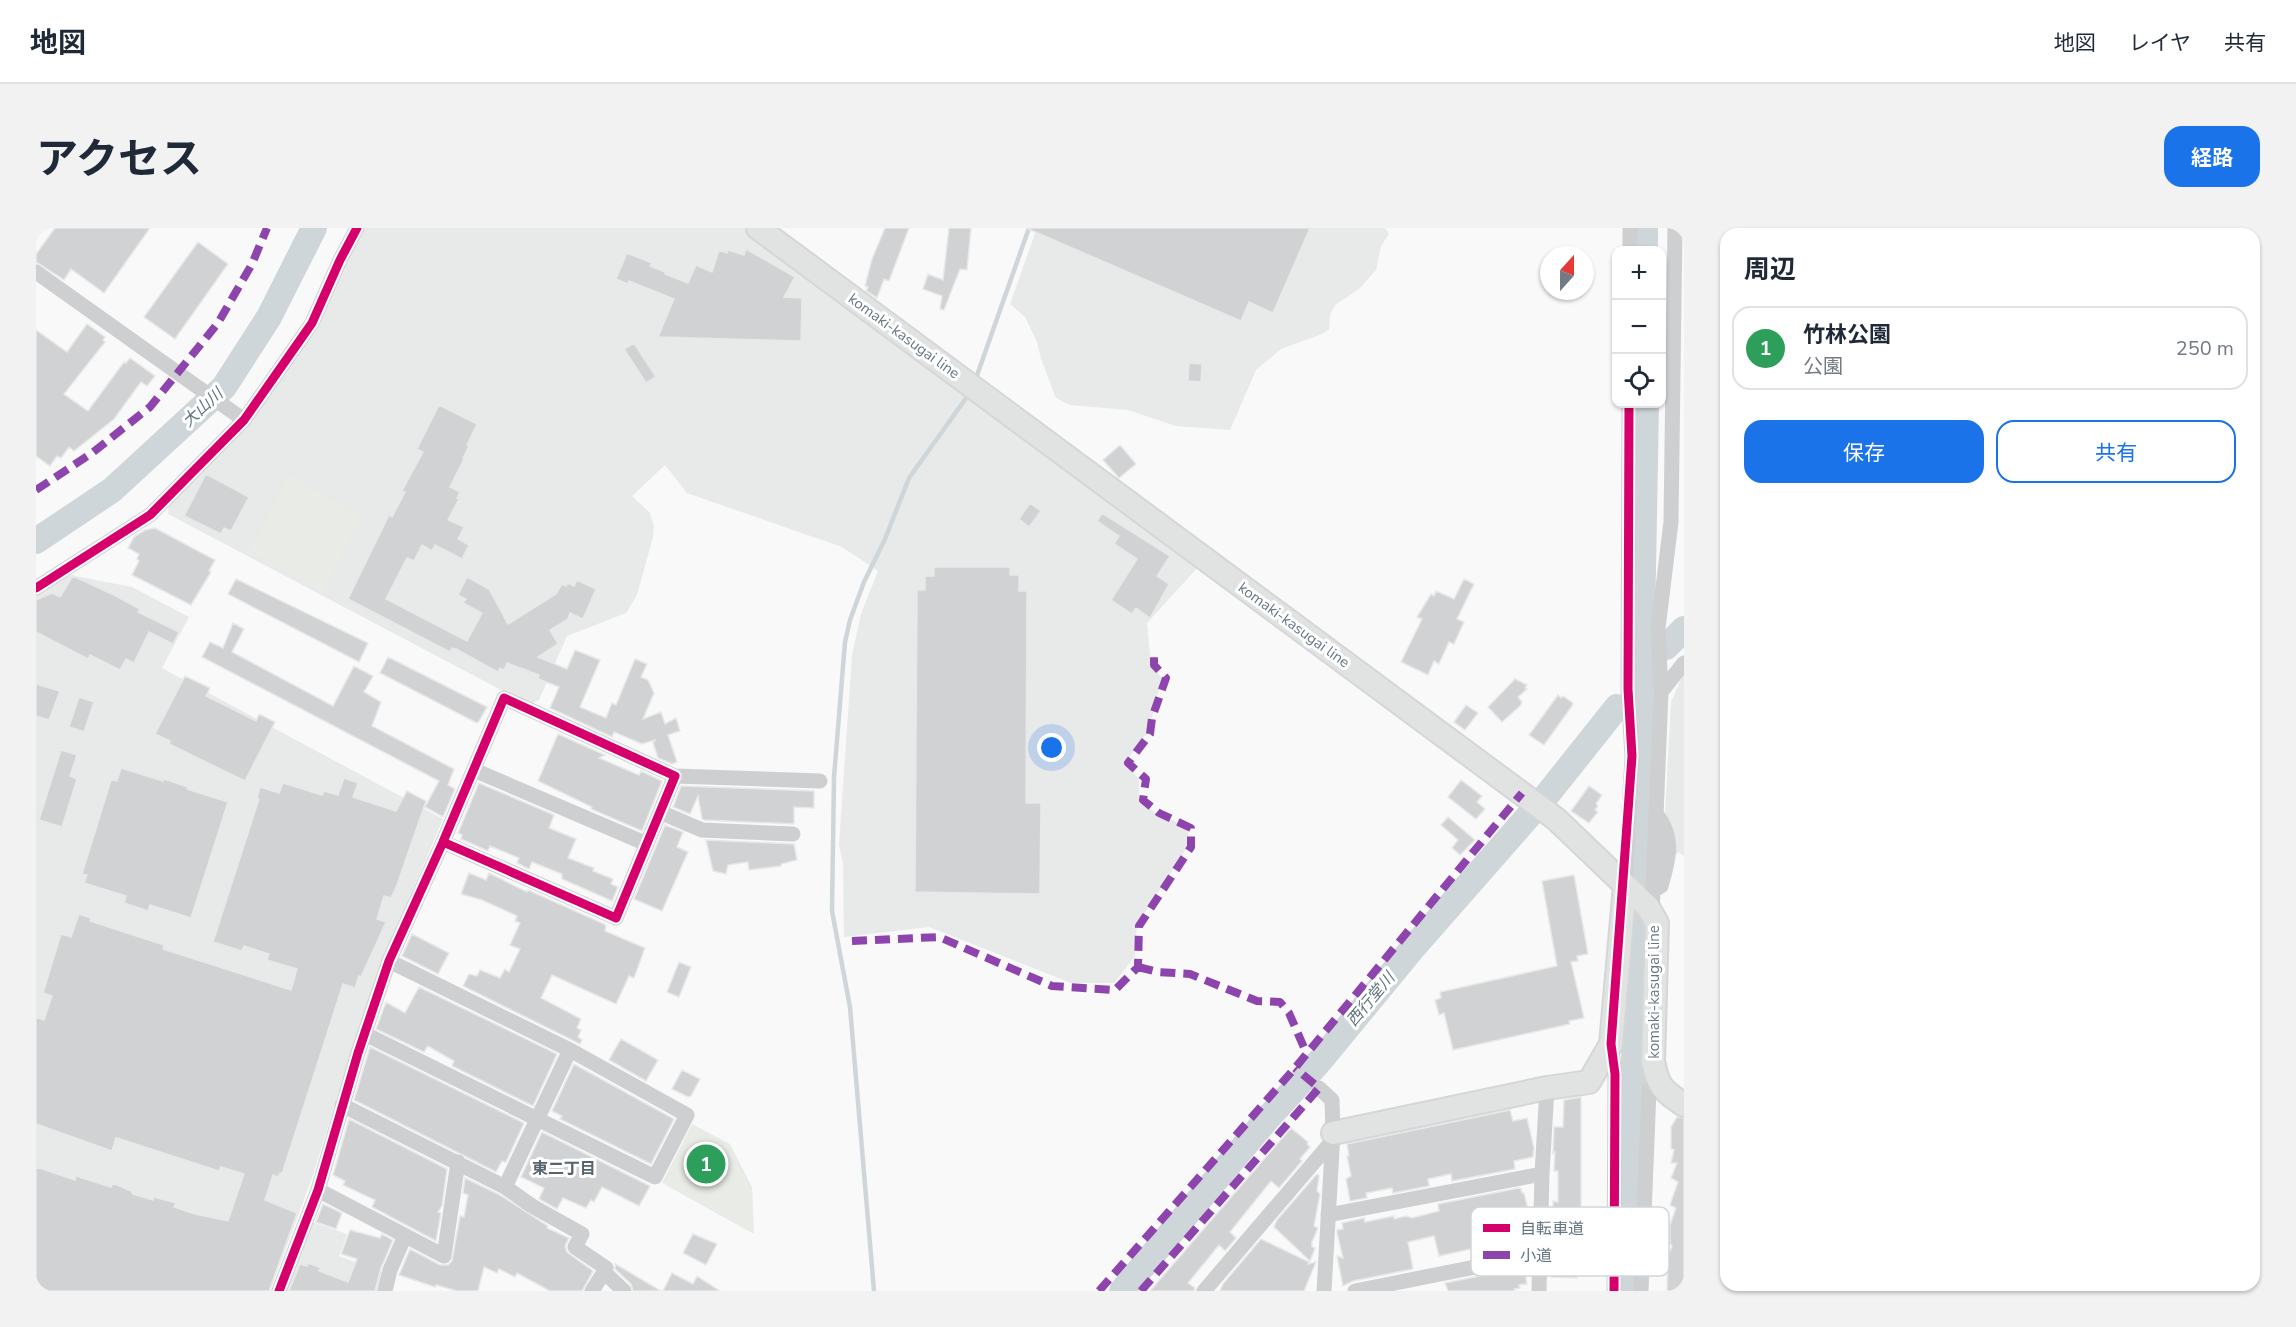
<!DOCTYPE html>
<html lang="ja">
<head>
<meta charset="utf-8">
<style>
	:root { --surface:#fff; --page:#f2f2f3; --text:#1f2937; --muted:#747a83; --line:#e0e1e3; --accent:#1a73e8 }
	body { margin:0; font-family:"Nunito Sans","Noto Sans JP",sans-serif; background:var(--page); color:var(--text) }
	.controls { position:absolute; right:18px; top:18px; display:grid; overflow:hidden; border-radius:12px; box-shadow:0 2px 4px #0004 }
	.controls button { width:54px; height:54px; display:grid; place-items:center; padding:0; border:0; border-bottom:2px solid var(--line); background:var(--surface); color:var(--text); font:30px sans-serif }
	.compass { position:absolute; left:1504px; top:18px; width:54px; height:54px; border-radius:50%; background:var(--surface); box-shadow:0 2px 4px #0004; rotate:21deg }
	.you { position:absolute; left:1016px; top:520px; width:21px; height:21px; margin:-15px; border:4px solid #fff; border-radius:50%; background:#1a73e8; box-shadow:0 0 0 9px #1a73e833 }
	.badge { display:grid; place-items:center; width:39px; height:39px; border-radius:50%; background:var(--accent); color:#fff; font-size:20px; font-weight:700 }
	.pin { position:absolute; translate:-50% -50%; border:3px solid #fff; box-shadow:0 2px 6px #0006 }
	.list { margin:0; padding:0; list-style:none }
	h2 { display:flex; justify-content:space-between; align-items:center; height:78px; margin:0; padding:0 24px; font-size:26px }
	h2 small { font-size:20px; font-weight:400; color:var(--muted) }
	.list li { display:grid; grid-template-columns:39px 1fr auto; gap:18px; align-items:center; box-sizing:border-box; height:84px; margin:0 12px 12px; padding:0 12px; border:2px solid var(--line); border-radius:18px }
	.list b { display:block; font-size:22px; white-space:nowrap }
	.list p { margin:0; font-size:20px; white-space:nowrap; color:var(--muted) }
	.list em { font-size:20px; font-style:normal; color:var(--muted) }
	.actions { display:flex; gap:12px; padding:18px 24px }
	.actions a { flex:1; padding:14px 0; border:2px solid var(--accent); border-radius:18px; text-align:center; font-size:21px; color:var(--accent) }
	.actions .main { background:var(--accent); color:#fff }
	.icon { flex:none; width:33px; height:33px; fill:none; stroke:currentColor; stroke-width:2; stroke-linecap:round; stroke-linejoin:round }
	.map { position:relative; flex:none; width:1648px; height:1063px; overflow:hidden; border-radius:18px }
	header { display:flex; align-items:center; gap:36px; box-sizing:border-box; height:84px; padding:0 30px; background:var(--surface); border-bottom:2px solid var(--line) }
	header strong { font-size:28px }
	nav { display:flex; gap:33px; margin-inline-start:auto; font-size:21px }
	.intro { display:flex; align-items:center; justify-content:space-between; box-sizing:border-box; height:144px; padding:0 36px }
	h1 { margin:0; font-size:42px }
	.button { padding:15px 27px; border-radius:18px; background:var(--accent); color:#fff; font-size:21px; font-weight:700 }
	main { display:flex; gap:36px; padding:0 36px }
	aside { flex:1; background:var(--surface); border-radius:18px; box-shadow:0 2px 4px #0004 }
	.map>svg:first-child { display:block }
	.built { fill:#e8e9e9 }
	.green { fill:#e8ebe6 }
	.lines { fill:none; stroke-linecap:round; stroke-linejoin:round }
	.stream { stroke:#ced6d9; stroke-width:4.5 }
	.river { stroke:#ced6d9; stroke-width:26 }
	.building { fill:#d0d2d3; stroke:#e8e8e8; stroke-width:1.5 }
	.secondary-casing { stroke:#d5d6d7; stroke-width:26 }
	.street { stroke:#cecfd0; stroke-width:15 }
	.secondary { stroke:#e1e2e2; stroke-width:22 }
	.quiet { stroke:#8e44ad; stroke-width:8; stroke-dasharray:15 8; stroke-linecap:butt }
	.cycleway-casing { stroke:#fff; stroke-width:13 }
	.cycleway { stroke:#d6006c; stroke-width:9 }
	.labels { text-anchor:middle; stroke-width:6; stroke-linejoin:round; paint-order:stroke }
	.street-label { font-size:15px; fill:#657683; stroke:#fff }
	.water-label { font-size:16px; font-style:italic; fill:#60757c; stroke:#fff }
	.neighbourhood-label { font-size:16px; font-weight:bold; fill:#57646e; stroke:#fff }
	.key { fill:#fff; stroke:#d1d6da; stroke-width:1.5 }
	.key-label { font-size:16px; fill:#657683 }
</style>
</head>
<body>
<header>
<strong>地図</strong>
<nav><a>地図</a><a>レイヤ</a><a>共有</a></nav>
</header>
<div class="intro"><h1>アクセス</h1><a class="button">経路</a></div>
<main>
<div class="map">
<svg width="1648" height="1063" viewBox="0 0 1648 1063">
	<rect width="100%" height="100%" fill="#f9f9f9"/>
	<path class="built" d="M 328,0 L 709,0 L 852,108 L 1165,336 L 1111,395 L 1115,437 L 1126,450 L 1112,504 L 1087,537 L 1103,550 L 1103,573 L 1122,587 L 1130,588 L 1152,601 L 1152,618 L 1101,697 L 1099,728 L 1078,755 L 1035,755 L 893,699 L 808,709 L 807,635 L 803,617 L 816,427 L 825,386 L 842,343 L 806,319 L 651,265 L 629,237 L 596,268 L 614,285 L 618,298 L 617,309 L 601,367 L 590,385 L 531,408 L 503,472 L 496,475 L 465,462 L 132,286 L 133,277 L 222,183 Z
		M 1001,0 L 1349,0 L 1353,6 L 1345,18 L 1340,42 L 1323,61 L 1299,77 L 1294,87 L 1293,102 L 1286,106 L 1245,121 L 1220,142 L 1194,202 L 1140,198 L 1092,182 L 1034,177 L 1020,170 L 1005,131 L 1001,114 L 989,89 L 974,76 Z
		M 34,347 L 96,359 L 153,389 L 126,440 L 407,591 L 348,730 L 311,838 L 276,950 L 234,1063 L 0,1063 L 0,367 Z
		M 1648,444 L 1648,628 L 1642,624 L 1641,626 L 1636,624 L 1635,622 L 1629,585 L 1635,474 Z
		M 273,993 L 311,1006 L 303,1028 L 346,1044 L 341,1063 L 247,1063 Z"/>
	<path class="green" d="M 253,247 L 326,289 L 286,365 L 214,323 Z
		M 656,896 L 694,916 L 716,959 L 718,1006 L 626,955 Z"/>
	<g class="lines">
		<path class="stream" d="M 939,153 L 993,0
			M 838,1063 L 814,779 L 796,683 L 798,549 L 809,414 L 814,392 L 828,354 L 849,311 L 873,250 L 933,166"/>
		<path class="river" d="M 1609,0 L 1609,22
			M 0,313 L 76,262 L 188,159 L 233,89 L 278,0
			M 1630,419 L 1648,401
			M 1086,1063 L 1231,891 L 1283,834 L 1376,721 L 1511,567 L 1581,479
			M 1592,1063 L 1597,894 L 1610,176"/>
	</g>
	<path class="building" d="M 19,0 L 114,0 L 68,65 L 35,41 L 28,52 L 0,34 L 0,26 Z
		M 849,0 L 873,0 L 853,53 L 848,51 L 841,70 L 830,63 L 832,59 L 829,58 L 836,31 Z
		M 913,0 L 935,0 L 931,42 L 924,41 L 908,82 L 904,81 L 906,68 L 887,61 L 892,46 L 907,52 Z
		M 990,0 L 1274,0 L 1237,85 L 1213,74 L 1205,93 Z
		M 162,14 L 192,36 L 139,111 L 108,89 Z
		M 710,21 L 759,49 L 748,69 L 766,70 L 765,113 L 622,109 L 638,71 L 593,53 L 592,56 L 580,51 L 591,25 L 616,35 L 614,38 L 629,44 L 629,46 L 652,55 L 660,37 L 676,44 L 683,22 L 691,25 L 692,22 L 708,27 Z
		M 51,96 L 69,109 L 67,112 L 69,114 L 28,166 L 52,183 L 88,134 L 90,135 L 94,130 L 119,148 L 111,158 L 105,154 L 78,191 L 38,223 L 33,219 L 25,230 L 21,228 L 14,238 L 0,228 L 0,102 L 31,124 Z
		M 598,115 L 620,149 L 610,155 L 588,121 Z
		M 1153,135 L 1166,136 L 1165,154 L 1152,153 Z
		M 403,177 L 441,196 L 431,217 L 433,218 L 427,230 L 428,231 L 414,259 L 424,264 L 421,270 L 423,271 L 412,292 L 428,299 L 422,311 L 433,317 L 426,331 L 399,317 L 396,323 L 386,317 L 378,333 L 371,330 L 350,371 L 431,413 L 446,385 L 427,375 L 430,371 L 422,367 L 431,349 L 453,361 L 472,396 L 520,366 L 526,356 L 530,358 L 532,355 L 538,358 L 541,352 L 560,361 L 547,391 L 534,385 L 532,391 L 514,402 L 522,416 L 502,429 L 531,441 L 539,422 L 564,432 L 544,479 L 570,490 L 576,475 L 580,477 L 599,431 L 611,436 L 605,449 L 612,452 L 618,465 L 607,491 L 625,484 L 629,496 L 640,490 L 644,503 L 632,507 L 641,534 L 636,536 L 622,530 L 617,515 L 619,512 L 606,516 L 578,504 L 576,509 L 514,480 L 523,459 L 502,451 L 503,447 L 471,435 L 468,442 L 464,440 L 462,444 L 420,421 L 416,420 L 414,424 L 312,371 L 353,287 L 356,289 L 369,264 L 366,263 L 387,224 L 381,221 Z
		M 1084,217 L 1100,236 L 1083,250 L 1067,232 Z
		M 170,246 L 213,269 L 195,303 L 188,300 L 185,306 L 148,288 Z
		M 994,275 L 1005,283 L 993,299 L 983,291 Z
		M 1066,285 L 1134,328 L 1121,348 L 1133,356 L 1114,390 L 1100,380 L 1096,386 L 1075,372 L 1101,331 L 1078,316 L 1083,308 L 1061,293 Z
		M 119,300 L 179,332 L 173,343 L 175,344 L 155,377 L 96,347 L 103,333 L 101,331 L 103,326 L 92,320 L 98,309 L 109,302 Z
		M 898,339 L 974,339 L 974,347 L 983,347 L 983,363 L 991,363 L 990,575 L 1005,575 L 1004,666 L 879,664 L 881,362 L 889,362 L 889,348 L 898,348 Z
		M 37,348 L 78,367 L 104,381 L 102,384 L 143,404 L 137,416 L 113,404 L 98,435 L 90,431 L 84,442 L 54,427 L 52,431 L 0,404 L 0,372 L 16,365 L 24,369 Z
		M 200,351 L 332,415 L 323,434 L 192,366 Z
		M 1428,351 L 1438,356 L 1421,391 L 1428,394 L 1418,416 L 1413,414 L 1403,436 L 1398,433 L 1392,447 L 1365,434 L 1386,391 L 1381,389 L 1395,366 L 1398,368 L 1400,363 L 1418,371 Z
		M 197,395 L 208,401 L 196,424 L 297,478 L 318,438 L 337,448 L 328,464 L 345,474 L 336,498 L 418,541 L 412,557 L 419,561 L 407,589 L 389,579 L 403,553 L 166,429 L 174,414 L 187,420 Z
		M 352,429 L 451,479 L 443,493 L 441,495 L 344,445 Z
		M 149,448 L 174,460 L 170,468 L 220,493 L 223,486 L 239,494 L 209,553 L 133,516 L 134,513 L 119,506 Z
		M 1479,451 L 1491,457 L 1489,460 L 1491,461 L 1482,469 L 1486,474 L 1484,478 L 1466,494 L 1452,479 Z
		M 0,456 L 24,463 L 13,492 L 0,488 Z
		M 1522,467 L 1525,470 L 1527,468 L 1537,475 L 1536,478 L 1508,517 L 1493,507 Z
		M 43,469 L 58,474 L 48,504 L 33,499 Z
		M 1430,477 L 1442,485 L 1429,502 L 1418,494 Z
		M 522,506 L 569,527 L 563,530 L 603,547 L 605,543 L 626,553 L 606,603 L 555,581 L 556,579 L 502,553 Z
		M 25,522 L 41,527 L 34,548 L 41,551 L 26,599 L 3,592 Z
		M 85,540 L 127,553 L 128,551 L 152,559 L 151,561 L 192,574 L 155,690 L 114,677 L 112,683 L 88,675 L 90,668 L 48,655 L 51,647 L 46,646 L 75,552 L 81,553 Z
		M 308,550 L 322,555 L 317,569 L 360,583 L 371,563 L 390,573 L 361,657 L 355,670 L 348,668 L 341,691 L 350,694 L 325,749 L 323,748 L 319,760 L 307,756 L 246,946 L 244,945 L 242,949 L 237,947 L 229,972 L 261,985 L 233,1063 L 0,1063 L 0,939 L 39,952 L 40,948 L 75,959 L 77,955 L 95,963 L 97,966 L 117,972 L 118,969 L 140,975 L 138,979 L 159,986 L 192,993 L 208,946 L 185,939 L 183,943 L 84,911 L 80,910 L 76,923 L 0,896 L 0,789 L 8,792 L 16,768 L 7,765 L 25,706 L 35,709 L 43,686 L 55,690 L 54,693 L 128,717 L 127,721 L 255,762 L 261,741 L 231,732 L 233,726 L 208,718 L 206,723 L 177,714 L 223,571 L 221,570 L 224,559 L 243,565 L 247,555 L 286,567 L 288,563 L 302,567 Z
		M 1425,552 L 1446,568 L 1441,574 L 1449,581 L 1440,591 L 1412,569 Z
		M 443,555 L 518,587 L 513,600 L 540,611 L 532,630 L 558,640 L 557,643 L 577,651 L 575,656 L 582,659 L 576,673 L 526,651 L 526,646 L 496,634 L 493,641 L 481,635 L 483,630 L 454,618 L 452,623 L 425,611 L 426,607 L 422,605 Z
		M 645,558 L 778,563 L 778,580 L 758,579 L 758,596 L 668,592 L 666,591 L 662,568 L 654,586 L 637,579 Z
		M 1553,558 L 1566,567 L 1560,576 L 1562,578 L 1559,582 L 1562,584 L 1553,595 L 1535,583 Z
		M 1412,589 L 1439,612 L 1424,627 L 1416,620 L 1422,612 L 1405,597 Z
		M 629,597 L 647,604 L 641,619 L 652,624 L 626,683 L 598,671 Z
		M 670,612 L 758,616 L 761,632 L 745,636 L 745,638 L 713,642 L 712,634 L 692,637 L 690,646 L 677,643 Z
		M 433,645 L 450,652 L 453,645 L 491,664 L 492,662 L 568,696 L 570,698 L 569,703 L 609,720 L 598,750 L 593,748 L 580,776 L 516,747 L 505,770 L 545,791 L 541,800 L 545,802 L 542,809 L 546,812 L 544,816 L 427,758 L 433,746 L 441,748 L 444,742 L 464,750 L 469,741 L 473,744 L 484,721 L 474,717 L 484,695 L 479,693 L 481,688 L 446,672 L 425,666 Z
		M 1538,647 L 1552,726 L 1541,728 L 1542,733 L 1535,734 L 1548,790 L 1533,793 L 1534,796 L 1417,822 L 1408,785 L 1403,787 L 1399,772 L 1405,770 L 1404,764 L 1521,738 L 1506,653 Z
		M 376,706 L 413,725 L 402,746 L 366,728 Z
		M 643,734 L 655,739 L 643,769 L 631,764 Z
		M 383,759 L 521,826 L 497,878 L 416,838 L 418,833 L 392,818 L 388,824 L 340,801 L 350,774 L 369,785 Z
		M 585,811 L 622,832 L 610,853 L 573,832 Z
		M 334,819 L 488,895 L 470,934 L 466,933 L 460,944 L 318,872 Z
		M 538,836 L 638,891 L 615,936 L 524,891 L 526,888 L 516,883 Z
		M 646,842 L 664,851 L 655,868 L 652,869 L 636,861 Z
		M 1545,869 L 1545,997 L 1541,1050 L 1515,1049 L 1515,992 L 1517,992 L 1517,973 L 1522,974 L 1522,943 L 1518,943 L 1519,924 L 1517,925 L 1518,899 L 1527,899 L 1528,872 Z
		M 1474,882 L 1477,893 L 1491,890 L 1498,920 L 1497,929 L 1478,933 L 1479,941 L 1416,953 L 1415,946 L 1392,951 L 1393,958 L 1357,965 L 1356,960 L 1330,965 L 1331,970 L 1314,973 L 1310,951 L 1315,948 L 1311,928 L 1313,928 L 1311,916 Z
		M 1641,889 L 1648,890 L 1648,1063 L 1631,1063 L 1632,1028 L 1636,1018 L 1634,1016 L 1634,997 L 1640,980 L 1634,977 L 1642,954 L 1635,950 L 1641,935 L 1635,935 L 1638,922 L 1635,920 L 1635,899 Z
		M 313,891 L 411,941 L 406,978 L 402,984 L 405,985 L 400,1013 L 336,979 L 339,972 L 307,957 L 309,953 L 297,947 Z
		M 1255,900 L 1272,914 L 1271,916 L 1274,919 L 1264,931 L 1266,933 L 1243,960 L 1235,953 L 1194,1004 L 1200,1010 L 1189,1023 L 1183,1017 L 1152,1055 L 1159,1060 L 1158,1063 L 1114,1063 Z
		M 506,904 L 614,958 L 603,978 L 566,959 L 558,974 L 555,972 L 550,980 L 527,970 L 521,981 L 503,971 L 508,960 L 485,949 Z
		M 1281,946 L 1283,948 L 1281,963 L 1284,966 L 1278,998 L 1282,1000 L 1276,1014 L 1276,1019 L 1279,1020 L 1274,1033 L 1238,999 L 1241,992 Z
		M 429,950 L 464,967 L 512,998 L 511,1000 L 533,1010 L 529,1018 L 531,1024 L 557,1043 L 546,1063 L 514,1063 L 481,1045 L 479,1049 L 463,1041 L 461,1045 L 448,1039 L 442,1063 L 421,1063 L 400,1057 L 399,1059 L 363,1047 L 374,1021 L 404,1037 L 412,1037 L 416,1033 L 424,988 L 428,989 L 432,967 L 427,965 Z
		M 1483,960 L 1485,961 L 1486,965 L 1488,965 L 1495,993 L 1495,1007 L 1483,1010 L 1485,1020 L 1446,1028 L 1444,1019 L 1403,1028 L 1398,1008 L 1372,1014 L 1377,1041 L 1317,1053 L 1307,1058 L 1301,1028 L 1307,1030 L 1301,1005 L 1301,1002 L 1307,1001 L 1306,995 L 1328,990 L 1329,994 L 1358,988 L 1358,991 L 1370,988 L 1376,990 L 1403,983 L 1402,976 Z
		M 287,976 L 306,985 L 300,1001 L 280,994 Z
		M 314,1002 L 344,1010 L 346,1006 L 357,1012 L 345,1040 L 339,1063 L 253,1063 L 264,1036 L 271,1038 L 272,1035 L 285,1040 L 283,1043 L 312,1054 L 321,1031 L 305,1026 Z
		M 657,1006 L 681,1016 L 670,1037 L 647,1025 Z
		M 1225,1011 L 1273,1034 L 1272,1036 L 1280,1034 L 1268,1063 L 1184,1063 L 1187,1056 Z
		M 579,1036 L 588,1041 L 625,1063 L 597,1063 L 595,1056 L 579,1041 Z
		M 1488,1039 L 1491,1056 L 1483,1057 L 1484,1060 L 1478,1061 L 1479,1063 L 1412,1063 L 1409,1055 Z
		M 636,1045 L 657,1056 L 661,1048 L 684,1063 L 627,1063 Z"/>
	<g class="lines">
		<g class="secondary-casing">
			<path id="secondary" d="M 722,0 L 1520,591 L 1612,679 L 1621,695 L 1617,833 C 1622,859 1626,862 1648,877
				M 1297,905 L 1511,860 L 1553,854 L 1575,816 L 1589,657"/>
		</g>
		<path class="street" d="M 1594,0 L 1594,22
			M 0,44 L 208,192
			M 0,360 L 114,287 L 208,192 L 276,95 L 304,32 L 321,0
			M 1625,464 L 1622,400 L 1635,294 L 1639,0
			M 438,542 L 611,616
			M 639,548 L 784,553
			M 624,584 L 666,602 L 757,606
			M 1589,657 L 1596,528 L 1592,461 L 1593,176
			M 1617,663 L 1625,658 C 1633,631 1639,609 1620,586
			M 1616,687 L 1625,464 L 1648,435
			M 329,806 L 619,949 L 651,887 L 534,822 L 353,733
			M 1575,816 L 1579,846 L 1578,1063
			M 1283,860 L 1296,872 L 1297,905 L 1288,1063
			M 306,877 L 469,959 L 496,978 L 546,1006 L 539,1019 L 570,1040 L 568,1044 L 588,1063
			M 469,959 L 534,822
			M 282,962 L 408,1028 L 422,934
			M 1292,987 L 1506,946
			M 243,1063 L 282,962 L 322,825 L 353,733 L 407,614 L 468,470 L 639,548 L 580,690 L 407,614
			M 349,1063 L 354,1042 L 369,1008
			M 556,1063 L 568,1044
			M 1168,1063 L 1297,912
			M 1319,1063 L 1504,1026
			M 1503,1063 L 1506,946 L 1511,860
			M 1605,1063 L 1613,862"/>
		<use href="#secondary" class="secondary"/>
		<path class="quiet" d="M 0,262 L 56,225 L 114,179 L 182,95 L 216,36 L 231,0
			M 816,713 L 903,709 L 1016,758 L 1079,762 L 1102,739 L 1103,698 L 1155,619 L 1155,600 L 1123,585 L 1107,572 L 1110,551 L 1092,535 L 1114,506 L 1116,490 L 1130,450 L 1118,437 L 1118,426
			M 1102,739 L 1122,744 L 1154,746 L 1221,773 L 1244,774 L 1253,785 L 1270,824
			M 1063,1063 L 1259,840 L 1486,565
			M 1105,1063 L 1283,860 L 1259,840"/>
		<g class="cycleway-casing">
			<path id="cycleway" d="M 0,360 L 114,287 L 208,192 L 276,95 L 304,32 L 321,0
				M 243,1063 L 282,962 L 322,825 L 353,733 L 407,614 L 468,470 L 639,548 L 580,690 L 407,614
				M 1578,1063 L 1579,846 L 1575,816 L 1596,528 L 1592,461 L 1593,176"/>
		</g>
		<use href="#cycleway" class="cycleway"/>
	</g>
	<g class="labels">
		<g class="street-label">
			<text transform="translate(868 108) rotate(36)" y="5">komaki-kasugai line</text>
			<text transform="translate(1258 397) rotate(36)" y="5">komaki-kasugai line</text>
			<text transform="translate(1618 764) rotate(-90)" y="5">komaki-kasugai line</text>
		</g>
		<g class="water-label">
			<text transform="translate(166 179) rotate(-43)" y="6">大山川</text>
			<text transform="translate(1334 771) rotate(-50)" y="6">西行堂川</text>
		</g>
		<g class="neighbourhood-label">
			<text x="528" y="946">東二丁目</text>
		</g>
	</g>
	<rect x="1435" y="979" width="198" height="69" rx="9" class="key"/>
	<rect x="1447" y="996" width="27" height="8" fill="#d6006c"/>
	<rect x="1447" y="1023" width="27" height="8" fill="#8e44ad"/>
	<g class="key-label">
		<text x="1484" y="1006">自転車道</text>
		<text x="1484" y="1033">小道</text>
	</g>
</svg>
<div class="controls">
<button>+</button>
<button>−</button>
<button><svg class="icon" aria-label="locate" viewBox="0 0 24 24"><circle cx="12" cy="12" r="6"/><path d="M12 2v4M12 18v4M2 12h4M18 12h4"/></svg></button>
</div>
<svg class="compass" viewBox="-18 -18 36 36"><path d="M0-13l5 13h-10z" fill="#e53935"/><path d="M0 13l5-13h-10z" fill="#747a83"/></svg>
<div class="you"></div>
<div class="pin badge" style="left:670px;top:936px;background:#2e9e5b">1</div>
</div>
<aside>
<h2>周辺<small></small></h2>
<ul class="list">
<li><span class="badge" style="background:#2e9e5b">1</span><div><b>竹林公園</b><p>公園</p></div><em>250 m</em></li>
</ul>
<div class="actions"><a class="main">保存</a><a>共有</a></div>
</aside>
</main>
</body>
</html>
